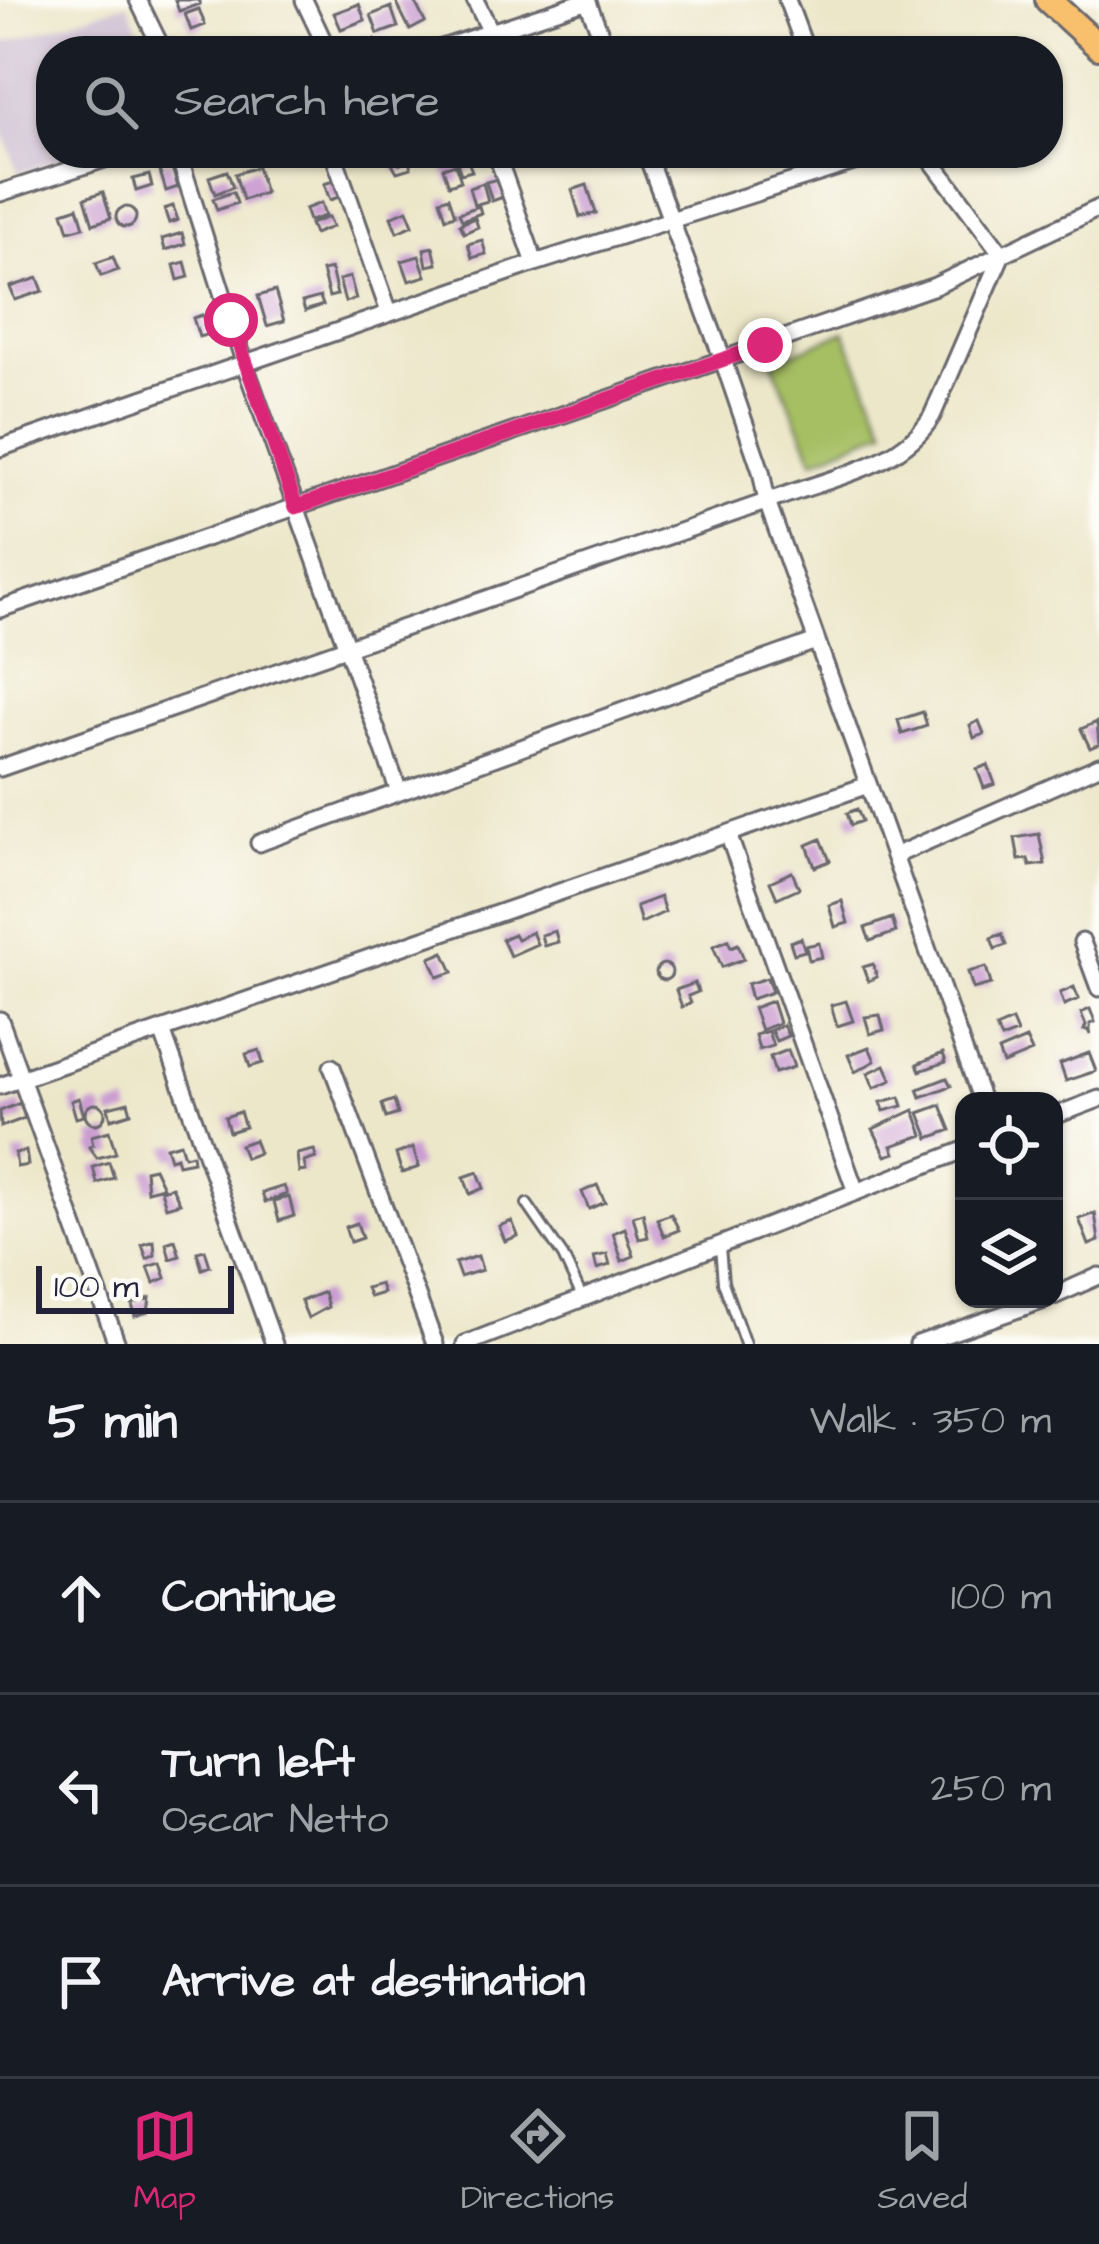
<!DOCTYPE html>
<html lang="en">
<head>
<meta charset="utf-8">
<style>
	:root { --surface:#171b24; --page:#20242c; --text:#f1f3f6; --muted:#9ea1a6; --line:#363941; --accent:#db2777 }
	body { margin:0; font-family:"Architects Daughter",sans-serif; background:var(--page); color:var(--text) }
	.controls { position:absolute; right:36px; bottom:36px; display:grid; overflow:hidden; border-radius:24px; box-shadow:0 3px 9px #0004 }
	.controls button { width:108px; height:108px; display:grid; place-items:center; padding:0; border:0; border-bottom:3px solid var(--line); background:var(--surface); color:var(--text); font:60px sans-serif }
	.scale { position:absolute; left:36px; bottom:30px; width:198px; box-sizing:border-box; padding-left:12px; border:6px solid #22223b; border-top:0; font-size:33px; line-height:42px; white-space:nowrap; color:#22223b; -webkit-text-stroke:9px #fdfcf7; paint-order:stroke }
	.stop { position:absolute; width:36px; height:36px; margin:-27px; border:9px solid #db2777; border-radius:50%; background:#fff }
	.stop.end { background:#db2777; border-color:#fff; box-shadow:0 3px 12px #0008 }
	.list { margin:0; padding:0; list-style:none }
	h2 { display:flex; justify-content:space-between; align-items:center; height:156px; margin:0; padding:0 48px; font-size:51px }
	h2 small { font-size:39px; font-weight:400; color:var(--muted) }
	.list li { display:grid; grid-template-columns:78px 1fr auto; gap:36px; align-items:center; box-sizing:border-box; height:192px; padding:0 48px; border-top:3px solid var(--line) }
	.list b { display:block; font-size:45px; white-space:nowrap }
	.list p { margin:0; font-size:39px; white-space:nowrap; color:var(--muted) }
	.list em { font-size:39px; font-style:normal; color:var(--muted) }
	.icon { flex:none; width:66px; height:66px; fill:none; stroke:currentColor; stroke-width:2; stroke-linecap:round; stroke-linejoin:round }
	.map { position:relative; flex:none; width:1099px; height:1344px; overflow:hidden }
	.search { position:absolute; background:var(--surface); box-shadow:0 3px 9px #0004; left:36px; right:36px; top:36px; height:132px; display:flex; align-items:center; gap:30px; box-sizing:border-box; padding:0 42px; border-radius:48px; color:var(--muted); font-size:45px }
	.sheet { height:732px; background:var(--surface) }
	nav { display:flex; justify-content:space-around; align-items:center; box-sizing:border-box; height:168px; border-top:3px solid var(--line); background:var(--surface); font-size:33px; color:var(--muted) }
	nav a { display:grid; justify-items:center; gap:6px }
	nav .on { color:var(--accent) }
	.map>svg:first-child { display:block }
	.industrial { fill:#cdbed2 }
	.green { fill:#a6bf64; stroke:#647050; stroke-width:3 }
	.building { fill:#cb9dd2 }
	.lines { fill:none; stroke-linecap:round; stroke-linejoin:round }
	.lane-casing { stroke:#69676d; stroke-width:14 }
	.street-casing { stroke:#69676d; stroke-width:21 }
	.primary-casing { stroke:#69676d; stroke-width:30 }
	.lane { stroke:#fff; stroke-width:8 }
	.street { stroke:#fff; stroke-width:15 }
	.primary { stroke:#f8bf6c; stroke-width:24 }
	.route { stroke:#db2777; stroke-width:15 }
</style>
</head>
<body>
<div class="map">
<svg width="1099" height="1344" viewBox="0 0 1099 1344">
	<rect width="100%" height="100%" fill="#fdfcf7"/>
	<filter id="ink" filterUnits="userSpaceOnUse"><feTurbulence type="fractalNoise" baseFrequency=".00833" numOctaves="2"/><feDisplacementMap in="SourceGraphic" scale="24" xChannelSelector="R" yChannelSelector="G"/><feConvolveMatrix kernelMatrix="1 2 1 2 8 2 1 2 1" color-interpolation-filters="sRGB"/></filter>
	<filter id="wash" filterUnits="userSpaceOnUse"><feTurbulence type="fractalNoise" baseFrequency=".004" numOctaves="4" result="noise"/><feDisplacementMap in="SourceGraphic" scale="48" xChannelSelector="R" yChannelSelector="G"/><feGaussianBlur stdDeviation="2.7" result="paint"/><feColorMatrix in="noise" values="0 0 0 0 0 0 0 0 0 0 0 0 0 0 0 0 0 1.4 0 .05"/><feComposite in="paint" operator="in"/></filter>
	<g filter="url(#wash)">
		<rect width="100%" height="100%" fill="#ede7ca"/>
		<path class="industrial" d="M 127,3 L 149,51 L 51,51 L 51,153 L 79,153 L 18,173 L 0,123 L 0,44 Z"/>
		<path class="green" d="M 844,332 L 886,429 L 814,460 L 772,362 Z"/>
		<g id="blocks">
			<path class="building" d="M 175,0 L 198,0 L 200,4 L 179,11 Z
				M 395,0 L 414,0 L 425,22 L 410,30 Z
				M 359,4 L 365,20 L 341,29 L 334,13 Z
				M 391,7 L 398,27 L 378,34 L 371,15 Z
				M 199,9 L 205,25 L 191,30 L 185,14 Z
				M 301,39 L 307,51 L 288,51 L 286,46 Z
				M 374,40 L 379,51 L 349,51 Z
				M 251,42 L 253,51 L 221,51 L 221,49 Z
				M 386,153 L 395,153 L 399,164 L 409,161 L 411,168 L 397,172 Z
				M 467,159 L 472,171 L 461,174 L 457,163 Z
				M 170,161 L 178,187 L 166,191 L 158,165 Z
				M 455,164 L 461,181 L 449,185 L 443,168 Z
				M 257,167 L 265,193 L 243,200 L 235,174 Z
				M 227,171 L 233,187 L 215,194 L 209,177 Z
				M 149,175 L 152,186 L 136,191 L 133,179 Z
				M 339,179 L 345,195 L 330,200 L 324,184 Z
				M 497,179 L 503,197 L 492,201 L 486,182 Z
				M 483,183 L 488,201 L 474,205 L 469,188 Z
				M 587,185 L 596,213 L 580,217 L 572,190 Z
				M 103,192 L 111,218 L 93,224 L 85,198 Z
				M 233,192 L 237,203 L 217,210 L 213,199 Z
				M 449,197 L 455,215 L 446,218 L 440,200 Z
				M 321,203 L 325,216 L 309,221 L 305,209 Z
				M 173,206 L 178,220 L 169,223 L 164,209 Z
				M 479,206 L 481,213 L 462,220 L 459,213 Z
				M 78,207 L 84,227 L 69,231 L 63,212 Z
				M116 217a10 10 0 1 1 20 0a10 10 0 1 1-20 0Z
				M 407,210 L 413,225 L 397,232 L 391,217 Z
				M 328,217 L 332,227 L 314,234 L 310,224 Z
				M 475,218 L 478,227 L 464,233 L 460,224 Z
				M 182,233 L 185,244 L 165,250 L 162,239 Z
				M 482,240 L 486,254 L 472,258 L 468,244 Z
				M 433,247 L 437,264 L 427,266 L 424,249 Z
				M 419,256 L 426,276 L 409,281 L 402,261 Z
				M 113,257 L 118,270 L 101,276 L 96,263 Z
				M 185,262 L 189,277 L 178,280 L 174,265 Z
				M 331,269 L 337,295 L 329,297 L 322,271 Z
				M 350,277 L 356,299 L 345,302 L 339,280 Z
				M 38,278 L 43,291 L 15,300 L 10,287 Z
				M 275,291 L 284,321 L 267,326 L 258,296 Z
				M 320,297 L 323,305 L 305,311 L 302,302 Z
				M 202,315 L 209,334 L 199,337 L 193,318 Z
				M 923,712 L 927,726 L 902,734 L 898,720 Z
				M 979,721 L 984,734 L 974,738 L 970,725 Z
				M 1097,722 L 1099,744 L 1090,748 L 1081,729 Z
				M 988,765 L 995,784 L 984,788 L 977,769 Z
				M 857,809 L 862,821 L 851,825 L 847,813 Z
				M 1039,834 L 1045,864 L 1030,866 L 1028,859 L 1019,860 L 1015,838 Z
				M 821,839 L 830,861 L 815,867 L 807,845 Z
				M 792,872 L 799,888 L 777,898 L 770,882 Z
				M 660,897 L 665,912 L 641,923 L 636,906 Z
				M 842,901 L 848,923 L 835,927 L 829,905 Z
				M 892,918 L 896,932 L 870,941 L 865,928 Z
				M 555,931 L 558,942 L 544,946 L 541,935 Z
				M 532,932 L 537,944 L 510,956 L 502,939 L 514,934 L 517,939 Z
				M 1002,934 L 1006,945 L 995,949 L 991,938 Z
				M 801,938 L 805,951 L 794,954 L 790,942 Z
				M 728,940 L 731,947 L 738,944 L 744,959 L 722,967 L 713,946 Z
				M 819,943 L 822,957 L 809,960 L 806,946 Z
				M 444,952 L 453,972 L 438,977 L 430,958 Z
				M656 972a8 8 0 1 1 16 0a8 8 0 1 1-16 0Z
				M 873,964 L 877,977 L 868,981 L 863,967 Z
				M 986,967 L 991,984 L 973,989 L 968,972 Z
				M 767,978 L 772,992 L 751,999 L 747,984 Z
				M 695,983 L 698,992 L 688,996 L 691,1003 L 682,1007 L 676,990 Z
				M 1074,987 L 1079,999 L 1064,1005 L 1060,993 Z
				M 772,1001 L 779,1023 L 761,1030 L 753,1008 Z
				M 846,1001 L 853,1021 L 837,1026 L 831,1005 Z
				M 1090,1009 L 1095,1022 L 1090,1024 L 1090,1035 L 1088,1030 L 1084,1030 L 1086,1025 L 1081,1013 Z
				M 880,1015 L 884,1030 L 870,1034 L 865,1017 Z
				M 1012,1021 L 1017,1033 L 1001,1039 L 996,1028 Z
				M 783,1025 L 788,1036 L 776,1041 L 771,1030 Z
				M 768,1031 L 773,1046 L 759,1050 L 755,1035 Z
				M 1026,1039 L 1032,1052 L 1003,1064 L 998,1051 Z
				M 869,1047 L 875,1061 L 855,1072 L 848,1055 Z
				M 259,1050 L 263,1063 L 250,1067 L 246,1054 Z
				M 788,1050 L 794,1067 L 775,1073 L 770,1057 Z
				M 943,1053 L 946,1062 L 920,1071 L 917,1064 Z
				M 1089,1053 L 1096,1071 L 1066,1081 L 1060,1064 Z
				M 885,1065 L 892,1080 L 874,1088 L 868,1073 Z
				M 947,1078 L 951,1086 L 921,1097 L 918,1089 Z
				M 900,1097 L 903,1106 L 884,1111 L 881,1102 Z
				M 79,1098 L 84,1116 L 76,1118 L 71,1101 Z
				M 394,1100 L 398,1114 L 386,1118 L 382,1104 Z
				M 128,1102 L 131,1113 L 111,1119 L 108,1107 Z
				M 20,1103 L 25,1118 L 1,1127 L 0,1111 Z
				M85 1114a10 10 0 1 1 20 0a10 10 0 1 1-20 0Z
				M 941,1105 L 951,1130 L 929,1138 L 919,1113 Z
				M 914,1110 L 923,1135 L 892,1146 L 895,1153 L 886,1156 L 873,1129 Z
				M 240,1112 L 245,1127 L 229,1132 L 225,1117 Z
				M 109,1131 L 116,1153 L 97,1158 L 89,1147 L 93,1145 L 91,1136 Z
				M 254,1140 L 259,1153 L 245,1158 L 240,1145 Z
				M 180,1143 L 184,1156 L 192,1154 L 193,1161 L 178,1164 L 176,1157 L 170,1159 L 166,1147 Z
				M 413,1148 L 419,1167 L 402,1173 L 396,1154 Z
				M 314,1150 L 316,1158 L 304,1162 L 306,1171 L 299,1172 L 297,1154 Z
				M 26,1151 L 28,1165 L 17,1167 L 15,1153 Z
				M 109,1162 L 114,1178 L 97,1183 L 93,1167 Z
				M 154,1168 L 163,1187 L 147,1191 L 145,1170 Z
				M 478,1172 L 484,1188 L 470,1194 L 464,1177 Z
				M 597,1185 L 605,1202 L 589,1209 L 582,1192 Z
				M 284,1186 L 287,1194 L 265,1202 L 262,1193 Z
				M 172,1187 L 180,1203 L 166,1207 L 161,1190 Z
				M 289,1197 L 294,1216 L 279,1221 L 274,1201 Z
				M 643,1213 L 648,1237 L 639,1239 L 633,1216 Z
				M 1095,1213 L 1099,1241 L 1089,1245 L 1079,1219 Z
				M 671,1214 L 679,1230 L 664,1236 L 657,1219 Z
				M 512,1221 L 518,1236 L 505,1241 L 499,1226 Z
				M 357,1223 L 362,1238 L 350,1242 L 345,1227 Z
				M 625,1228 L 634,1256 L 622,1261 L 613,1233 Z
				M 175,1240 L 180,1256 L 170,1259 L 166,1243 Z
				M 154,1241 L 155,1255 L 147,1259 L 142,1245 Z
				M 205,1250 L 210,1266 L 202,1269 L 197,1252 Z
				M 607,1254 L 610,1265 L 597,1269 L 594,1257 Z
				M 478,1256 L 482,1270 L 460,1277 L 455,1263 Z
				M 161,1263 L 166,1278 L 154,1283 L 148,1267 Z
				M 380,1284 L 383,1293 L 370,1297 L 366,1288 Z
				M 324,1292 L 328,1307 L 308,1318 L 301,1301 Z
				M 150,1298 L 148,1312 L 135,1316 L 132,1304 Z"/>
		</g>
	</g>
	<g filter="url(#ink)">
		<use href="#blocks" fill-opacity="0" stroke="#69676d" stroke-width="3"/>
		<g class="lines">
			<g class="lane-casing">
				<path id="lane" d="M 527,1204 L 563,1256 L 582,1297
					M 720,1247 L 723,1282 L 745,1344"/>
			</g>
			<g class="street-casing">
				<path id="street" d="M 138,0 L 163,51
					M 304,0 L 328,51
					M 475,0 L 491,32
					M 587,0 L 607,51
					M 787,0 L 806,51
					M 433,51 L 588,0
					M 178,153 L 247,371 L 399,792
					M 333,153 L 389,312
					M 496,153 L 535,263
					M 646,153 L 723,360 L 761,471 L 767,502 L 982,1101
					M 0,193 L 123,153
					M 0,448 L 535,263 L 882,153
					M 0,609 L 935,286 L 1099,208
					M 0,768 L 783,496 C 834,477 903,465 932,416 L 1002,254 L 926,153
					M 728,834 L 856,1192
					M 259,843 L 816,641
					M 894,856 L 1099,766
					M 1082,942 L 1099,988
					M 0,1020 L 117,1344
					M 162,1030 L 274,1344
					M 332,1067 L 435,1344
					M 0,1086 L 868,785
					M 1054,1116 L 1099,1099
					M 1054,1296 L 1099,1276
					M 465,1344 L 964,1150
					M 918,1344 L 1047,1299"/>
			</g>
			<g class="primary-casing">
				<path id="primary" d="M 1048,0 L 1099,47"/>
			</g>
			<use href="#lane" class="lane"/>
			<use href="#street" class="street"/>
			<use href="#primary" class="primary"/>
		</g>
	</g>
	<g class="lines" filter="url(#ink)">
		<path class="route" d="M 231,320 L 296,507 L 765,345"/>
	</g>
</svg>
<div class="controls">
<button><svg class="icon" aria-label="locate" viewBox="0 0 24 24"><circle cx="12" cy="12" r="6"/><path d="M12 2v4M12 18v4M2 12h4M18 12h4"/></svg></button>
<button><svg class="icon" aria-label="layers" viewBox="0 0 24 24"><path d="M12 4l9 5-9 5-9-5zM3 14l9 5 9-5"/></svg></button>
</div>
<div class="scale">100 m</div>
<div class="stop" style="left:231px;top:320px"></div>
<div class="stop end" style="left:765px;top:345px"></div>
<div class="search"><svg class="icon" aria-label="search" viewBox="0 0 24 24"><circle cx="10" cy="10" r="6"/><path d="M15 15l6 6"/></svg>Search here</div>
</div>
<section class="sheet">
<h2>5 min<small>Walk · 350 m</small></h2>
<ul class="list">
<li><svg class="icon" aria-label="ahead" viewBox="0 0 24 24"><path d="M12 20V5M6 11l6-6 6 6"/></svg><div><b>Continue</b></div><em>100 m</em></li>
<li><svg class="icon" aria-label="left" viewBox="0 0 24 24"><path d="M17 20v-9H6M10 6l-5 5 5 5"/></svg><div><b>Turn left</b><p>Oscar Netto</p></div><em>250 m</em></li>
<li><svg class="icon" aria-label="arrive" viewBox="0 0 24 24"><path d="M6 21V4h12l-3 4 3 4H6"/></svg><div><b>Arrive at destination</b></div></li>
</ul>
</section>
<nav>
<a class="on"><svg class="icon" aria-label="map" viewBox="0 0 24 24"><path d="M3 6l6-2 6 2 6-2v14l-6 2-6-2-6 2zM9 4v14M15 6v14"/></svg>Map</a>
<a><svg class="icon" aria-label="directions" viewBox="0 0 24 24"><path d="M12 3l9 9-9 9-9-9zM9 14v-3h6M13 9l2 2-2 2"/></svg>Directions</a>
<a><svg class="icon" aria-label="saved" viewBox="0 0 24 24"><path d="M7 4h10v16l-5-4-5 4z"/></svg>Saved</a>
</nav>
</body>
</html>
